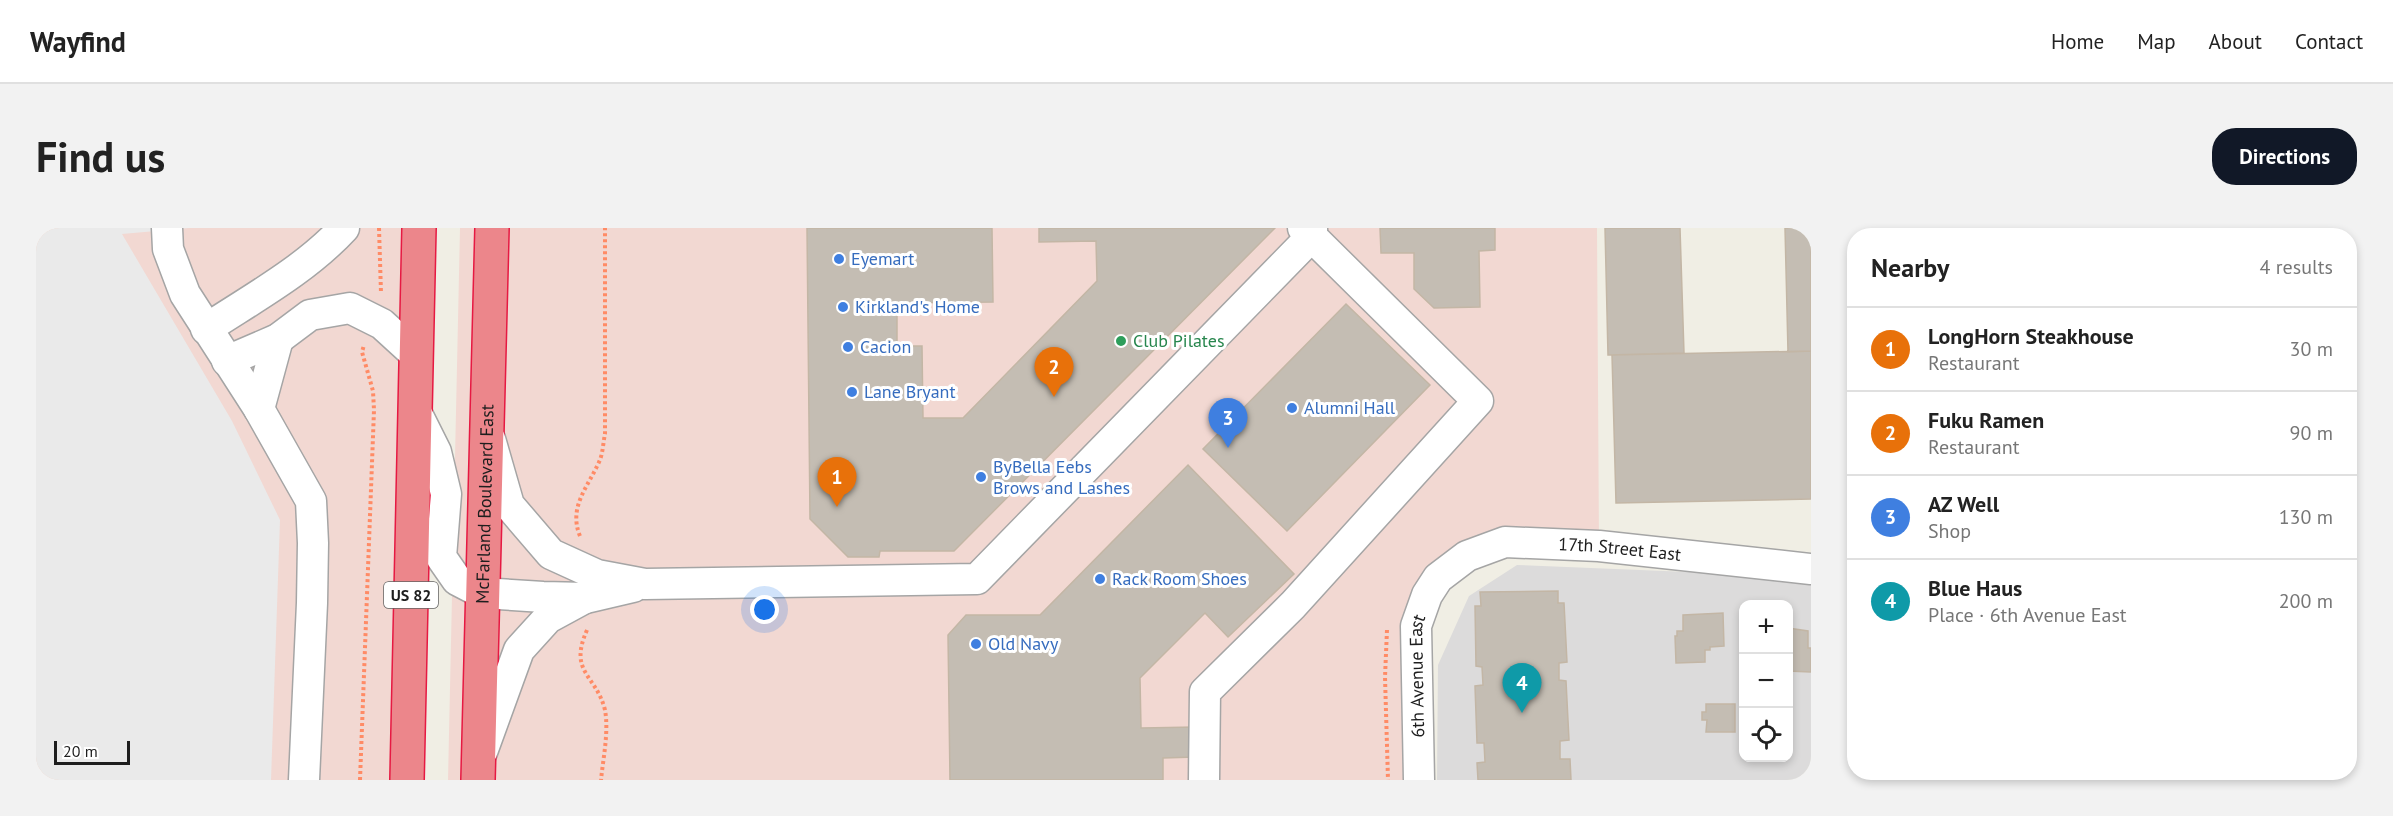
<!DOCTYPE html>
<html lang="en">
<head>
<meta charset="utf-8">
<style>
	:root { --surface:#fff; --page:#f2f2f2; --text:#222; --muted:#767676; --line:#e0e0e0; --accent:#111827 }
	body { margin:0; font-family:"PT Sans",sans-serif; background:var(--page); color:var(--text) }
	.controls { position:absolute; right:18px; bottom:18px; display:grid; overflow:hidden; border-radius:12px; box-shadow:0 3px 9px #0003 }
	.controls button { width:54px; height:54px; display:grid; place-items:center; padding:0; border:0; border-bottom:2px solid var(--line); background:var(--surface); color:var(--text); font:30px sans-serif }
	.scale { position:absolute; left:18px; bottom:15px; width:76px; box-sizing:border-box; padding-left:6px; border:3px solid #1e1e1e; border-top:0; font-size:16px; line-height:21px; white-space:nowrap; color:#1e1e1e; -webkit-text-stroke:4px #fff; paint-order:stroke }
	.you { position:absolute; left:729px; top:382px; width:21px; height:21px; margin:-15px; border:4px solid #fff; border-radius:50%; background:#1a73e8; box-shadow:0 0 0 9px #1a73e833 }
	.badge { display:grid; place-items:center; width:39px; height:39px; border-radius:50%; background:var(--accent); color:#fff; font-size:20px; font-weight:700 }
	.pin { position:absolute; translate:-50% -50px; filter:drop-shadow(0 2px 3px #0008) }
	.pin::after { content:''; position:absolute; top:32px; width:21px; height:18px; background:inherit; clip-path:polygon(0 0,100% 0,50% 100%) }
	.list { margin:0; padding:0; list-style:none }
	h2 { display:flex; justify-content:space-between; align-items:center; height:78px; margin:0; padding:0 24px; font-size:26px }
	h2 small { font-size:20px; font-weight:400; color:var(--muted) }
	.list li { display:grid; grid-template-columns:39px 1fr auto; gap:18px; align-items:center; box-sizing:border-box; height:84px; padding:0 24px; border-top:2px solid var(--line) }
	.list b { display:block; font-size:22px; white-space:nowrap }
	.list p { margin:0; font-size:20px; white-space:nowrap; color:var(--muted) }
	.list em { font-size:20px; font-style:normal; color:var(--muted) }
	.icon { flex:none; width:33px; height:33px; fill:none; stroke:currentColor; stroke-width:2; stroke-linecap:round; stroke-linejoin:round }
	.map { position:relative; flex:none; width:1775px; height:552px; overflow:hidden; border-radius:24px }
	header { display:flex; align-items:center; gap:36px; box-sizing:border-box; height:84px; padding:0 30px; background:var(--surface); border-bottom:2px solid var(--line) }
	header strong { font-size:28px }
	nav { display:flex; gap:33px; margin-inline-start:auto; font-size:21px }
	.intro { display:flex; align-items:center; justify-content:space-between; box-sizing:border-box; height:144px; padding:0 36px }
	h1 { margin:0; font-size:42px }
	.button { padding:15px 27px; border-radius:24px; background:var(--accent); color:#fff; font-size:21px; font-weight:700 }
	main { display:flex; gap:36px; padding:0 36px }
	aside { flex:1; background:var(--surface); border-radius:24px; box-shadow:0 3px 9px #0003 }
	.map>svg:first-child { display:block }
	.residential { fill:#dcdbdb; fill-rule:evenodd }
	.commercial { fill:#f2d8d2 }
	.parking { fill:#eaeaea }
	.building { fill:#c4bdb3; stroke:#c3b6a5; stroke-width:1.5 }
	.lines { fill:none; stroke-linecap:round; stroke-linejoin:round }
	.minor-casing { stroke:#a5a5a5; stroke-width:33 }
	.highway-casing { stroke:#e61942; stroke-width:36 }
	.path { stroke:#ff8b66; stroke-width:4; stroke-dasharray:3 3; stroke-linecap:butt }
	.minor { stroke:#fff; stroke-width:30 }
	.highway { stroke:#ec868b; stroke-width:33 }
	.shop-dot { fill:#3f7fe0; stroke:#fff; stroke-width:2 }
	.leisure-dot { fill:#2e9e5b; stroke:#fff; stroke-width:2 }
	.labels { text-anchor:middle; stroke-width:6; stroke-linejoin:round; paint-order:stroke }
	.shield { fill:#fff; stroke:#626262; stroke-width:1.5 }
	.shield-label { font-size:16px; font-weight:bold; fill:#1e1e1e }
	.shop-label { font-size:18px; fill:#366cbe; stroke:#fff; text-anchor:start }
	.leisure-label { font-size:18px; fill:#27864d; stroke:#fff; text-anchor:start }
	.street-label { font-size:18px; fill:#1e1e1e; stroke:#fff }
</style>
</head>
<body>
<header>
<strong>Wayfind</strong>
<nav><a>Home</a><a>Map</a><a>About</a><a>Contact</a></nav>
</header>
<div class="intro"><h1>Find us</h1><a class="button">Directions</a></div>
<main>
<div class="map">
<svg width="1775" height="552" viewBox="0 0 1775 552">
	<rect width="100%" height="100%" fill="#f0eee4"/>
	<path class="residential" d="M 1481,337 L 1775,349 L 1775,552 L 1401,552 L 1402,437 L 1433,368 ZM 1708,376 L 1752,376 L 1752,530 L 1708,530 Z"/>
	<path class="commercial" d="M 0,0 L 383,0 L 371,552 L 0,552 Z
		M 424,0 L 1561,0 L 1563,318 L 1469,314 L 1386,380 L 1383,552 L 412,552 Z"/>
	<path class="parking" d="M 0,0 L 153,0 L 86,6 L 196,193 L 244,292 L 235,552 L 0,552 Z"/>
	<path class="building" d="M 771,0 L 956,0 L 957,74 L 861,75 L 861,118 L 886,118 L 887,190 L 927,190 L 1061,53 L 1060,13 L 1003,14 L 1003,0 L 1239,0 L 918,323 L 844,323 L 843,329 L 812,329 L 774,291 Z
		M 1344,0 L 1459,0 L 1459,22 L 1443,23 L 1444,79 L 1398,80 L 1378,61 L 1378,25 L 1345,25 Z
		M 1569,0 L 1644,0 L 1648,125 L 1572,127 Z
		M 1749,0 L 1775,0 L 1775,123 L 1752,124 Z
		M 1310,76 L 1394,157 L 1251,303 L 1167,221 Z
		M 1775,123 L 1775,271 L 1580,275 L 1576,127 Z
		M 1152,237 L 1258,346 L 1192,409 L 1169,385 L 1104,450 L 1105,500 L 1159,499 L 1159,529 L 1127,530 L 1127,552 L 914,552 L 912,407 L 930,387 L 1004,387 Z
		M 1522,363 L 1522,375 L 1528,375 L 1531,434 L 1523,435 L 1523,452 L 1530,453 L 1533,512 L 1524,513 L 1524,531 L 1534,531 L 1535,552 L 1442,552 L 1441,535 L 1449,534 L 1448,515 L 1441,515 L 1439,458 L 1447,457 L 1446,439 L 1440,438 L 1439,378 L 1445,378 L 1444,364 Z
		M 1687,385 L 1688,418 L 1674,419 L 1674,422 L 1669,422 L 1669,434 L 1640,435 L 1639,408 L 1641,408 L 1641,403 L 1647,403 L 1647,387 Z
		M 1752,400 L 1772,403 L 1772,420 L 1775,420 L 1775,444 L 1752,443 Z
		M 1670,476 L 1699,476 L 1699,504 L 1670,504 L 1671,492 L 1666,492 L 1666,484 L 1670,484 Z"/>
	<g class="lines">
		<g class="minor-casing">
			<g id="minor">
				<path d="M 131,0 L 132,21 L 149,66 L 223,181 L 275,273 L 277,315 L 276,375 L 268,552"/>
				<path d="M 170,101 C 217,70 269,42 308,0"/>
				<path d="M 191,133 L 242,111 L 274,87 L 314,80 L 346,96 L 381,128"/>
				<path d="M 223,181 L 242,111"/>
				<path d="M 379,182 L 400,224 L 410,266 L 405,329 L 421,352 L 446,365 L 507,369 L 550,370 L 597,359"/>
				<path d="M 454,211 L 473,277 L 515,326 L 561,347 L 609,356 L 941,351 L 1276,8 L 1276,0"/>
				<path d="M 446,524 L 483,422 L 512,390 L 547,371"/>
				<path d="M 1168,552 L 1169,464 L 1257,377 L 1442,173 L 1267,0"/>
				<path id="s1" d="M 1383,552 L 1380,398 L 1391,367 L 1402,350 L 1431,328 L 1469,314 L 1563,318 L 1775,341"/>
			</g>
		</g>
		<g class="highway-casing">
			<g id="highway">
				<path d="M 371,552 L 383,0"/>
				<path id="s2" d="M 442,552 L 456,0"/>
			</g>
		</g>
		<path class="path" d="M 343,0 L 345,65
			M 544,308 C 532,279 552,259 563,234 C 567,226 567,215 569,206 L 569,0
			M 551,402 C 532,445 560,446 569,482 C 573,504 567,531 565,552
			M 1351,402 L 1349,449 L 1352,552
			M 324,552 L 338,182 L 337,163 L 326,124 L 328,117"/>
		<use href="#minor" class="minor"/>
		<use href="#highway" class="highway"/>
	</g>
	<g class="shop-dot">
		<circle cx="803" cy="31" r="6"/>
		<circle cx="807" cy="79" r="6"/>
		<circle cx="812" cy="119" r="6"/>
		<circle cx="816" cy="164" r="6"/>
		<circle cx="1256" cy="180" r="6"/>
		<circle cx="945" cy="249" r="6"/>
		<circle cx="1064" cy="351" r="6"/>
		<circle cx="940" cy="416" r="6"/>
	</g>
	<circle class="leisure-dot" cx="1085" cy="113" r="6"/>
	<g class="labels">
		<rect class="shield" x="348" y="354" width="54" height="26" rx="4.5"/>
		<g class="shield-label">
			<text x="375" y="373">US 82</text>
		</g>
		<g class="shop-label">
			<text x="815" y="37">Eyemart</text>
			<text x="819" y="85">Kirkland's Home</text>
			<text x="824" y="125">Cacion</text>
			<text x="828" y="170">Lane Bryant</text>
			<text x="1268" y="186">Alumni Hall</text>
			<text x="957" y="245">ByBella Eebs<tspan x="957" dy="21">Brows and Lashes</tspan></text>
			<text x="1076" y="357">Rack Room Shoes</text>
			<text x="952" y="422">Old Navy</text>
		</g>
		<g class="leisure-label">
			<text x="1097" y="119">Club Pilates</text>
		</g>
		<g class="street-label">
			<text dy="6" stroke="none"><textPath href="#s2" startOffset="276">McFarland Boulevard East</textPath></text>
			<text dy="6" stroke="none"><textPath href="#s1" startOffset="399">17th Street East</textPath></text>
			<text dy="6" stroke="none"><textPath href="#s1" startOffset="104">6th Avenue East</textPath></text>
		</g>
	</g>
</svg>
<div class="controls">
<button>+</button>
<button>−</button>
<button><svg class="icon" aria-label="locate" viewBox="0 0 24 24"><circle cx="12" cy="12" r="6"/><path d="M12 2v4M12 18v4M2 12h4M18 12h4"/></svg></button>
</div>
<div class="scale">20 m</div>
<div class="you"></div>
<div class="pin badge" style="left:801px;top:279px;background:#e8710a">1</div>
<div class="pin badge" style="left:1018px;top:169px;background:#e8710a">2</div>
<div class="pin badge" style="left:1192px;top:220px;background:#3f7fe0">3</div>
<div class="pin badge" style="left:1486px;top:485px;background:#0f9aa8">4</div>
</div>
<aside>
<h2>Nearby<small>4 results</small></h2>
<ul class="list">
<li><span class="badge" style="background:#e8710a">1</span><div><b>LongHorn Steakhouse</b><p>Restaurant</p></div><em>30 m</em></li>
<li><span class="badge" style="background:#e8710a">2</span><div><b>Fuku Ramen</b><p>Restaurant</p></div><em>90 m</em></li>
<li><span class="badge" style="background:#3f7fe0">3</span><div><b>AZ Well</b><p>Shop</p></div><em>130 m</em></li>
<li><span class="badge" style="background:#0f9aa8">4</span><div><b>Blue Haus</b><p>Place · 6th Avenue East</p></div><em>200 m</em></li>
</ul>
</aside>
</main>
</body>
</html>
